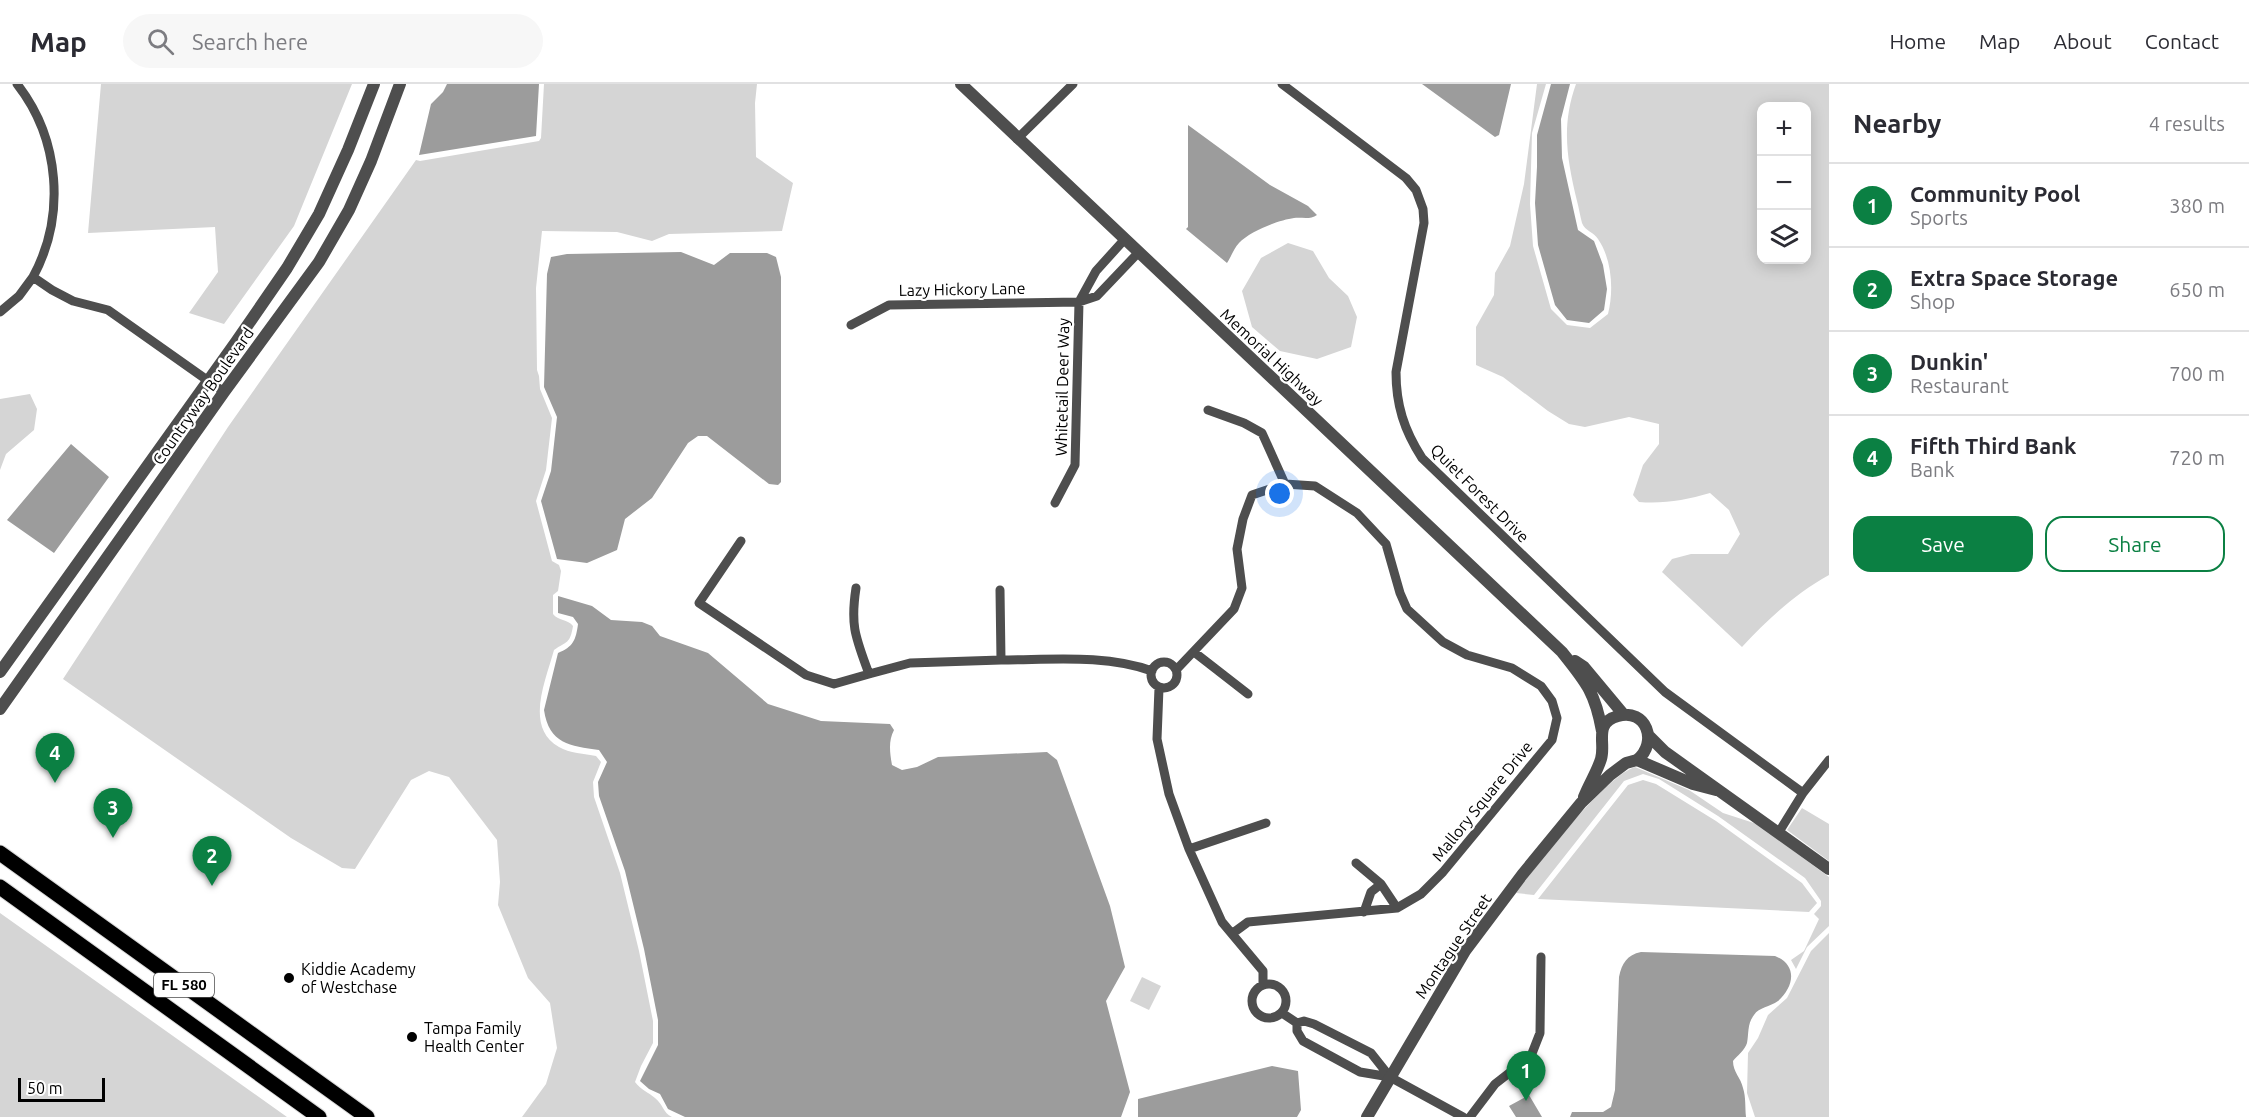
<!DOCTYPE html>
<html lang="en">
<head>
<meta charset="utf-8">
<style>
	:root { --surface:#fff; --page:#f7f7f7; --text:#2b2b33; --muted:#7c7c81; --line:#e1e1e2; --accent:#0b8043 }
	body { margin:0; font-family:Ubuntu,sans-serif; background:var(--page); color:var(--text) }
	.controls { position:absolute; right:18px; top:18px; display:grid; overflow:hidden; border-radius:12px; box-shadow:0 3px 15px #0003 }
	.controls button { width:54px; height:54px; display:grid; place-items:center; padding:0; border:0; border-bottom:2px solid var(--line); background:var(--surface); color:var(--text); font:30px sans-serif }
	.scale { position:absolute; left:18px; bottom:15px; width:87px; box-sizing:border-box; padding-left:6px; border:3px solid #000; border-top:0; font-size:16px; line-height:21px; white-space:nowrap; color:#000; -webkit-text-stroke:4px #fff; paint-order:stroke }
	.you { position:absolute; left:1280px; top:410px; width:21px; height:21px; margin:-15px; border:4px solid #fff; border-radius:50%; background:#1a73e8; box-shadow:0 0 0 9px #1a73e833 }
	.badge { display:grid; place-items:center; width:39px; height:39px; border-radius:50%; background:var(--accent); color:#fff; font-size:20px; font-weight:700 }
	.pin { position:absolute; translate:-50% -50px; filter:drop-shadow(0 2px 3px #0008) }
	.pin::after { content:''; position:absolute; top:32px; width:21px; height:18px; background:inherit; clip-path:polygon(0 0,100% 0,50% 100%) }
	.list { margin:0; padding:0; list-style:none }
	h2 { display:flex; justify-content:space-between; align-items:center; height:78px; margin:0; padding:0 24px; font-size:26px }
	h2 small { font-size:20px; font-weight:400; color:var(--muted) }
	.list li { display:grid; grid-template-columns:39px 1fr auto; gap:18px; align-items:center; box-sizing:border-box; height:84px; padding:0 24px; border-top:2px solid var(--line) }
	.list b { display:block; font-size:22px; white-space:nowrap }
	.list p { margin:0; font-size:20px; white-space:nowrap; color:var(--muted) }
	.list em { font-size:20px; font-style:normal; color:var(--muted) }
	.actions { display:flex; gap:12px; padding:18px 24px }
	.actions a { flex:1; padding:14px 0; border:2px solid var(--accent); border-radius:18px; text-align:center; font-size:21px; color:var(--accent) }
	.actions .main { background:var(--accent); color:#fff }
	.icon { flex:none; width:33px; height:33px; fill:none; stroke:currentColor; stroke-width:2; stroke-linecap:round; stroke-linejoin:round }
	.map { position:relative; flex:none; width:1829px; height:1033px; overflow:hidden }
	header { display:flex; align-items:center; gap:36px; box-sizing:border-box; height:84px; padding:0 30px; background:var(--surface); border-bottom:2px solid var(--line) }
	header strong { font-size:28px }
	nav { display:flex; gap:33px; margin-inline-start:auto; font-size:21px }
	.search { width:420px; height:54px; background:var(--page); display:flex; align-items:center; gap:15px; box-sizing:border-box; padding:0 21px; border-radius:33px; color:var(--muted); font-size:22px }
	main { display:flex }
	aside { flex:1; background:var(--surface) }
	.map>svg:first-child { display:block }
	.green { fill:#d5d5d5; fill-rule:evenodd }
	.water { fill:#9c9c9c }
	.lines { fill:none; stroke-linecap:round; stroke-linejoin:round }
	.primary-casing { stroke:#dbdbdb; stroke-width:17 }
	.minor { stroke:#4e4e4e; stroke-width:9 }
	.tertiary { stroke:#4e4e4e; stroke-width:12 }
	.primary { stroke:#000; stroke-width:15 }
	.poi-dot { fill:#000; stroke:#fff; stroke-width:2 }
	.labels { text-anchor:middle; stroke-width:4.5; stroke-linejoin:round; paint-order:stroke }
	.shield { fill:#fff; stroke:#4c4c4c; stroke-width:1.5 }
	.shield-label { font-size:15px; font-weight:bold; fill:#000 }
	.street-label { font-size:16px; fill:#000; stroke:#fff }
	.poi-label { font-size:16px; fill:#000; stroke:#fff; text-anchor:start }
</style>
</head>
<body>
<header>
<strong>Map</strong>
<div class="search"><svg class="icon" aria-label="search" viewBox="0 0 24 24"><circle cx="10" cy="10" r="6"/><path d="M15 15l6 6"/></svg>Search here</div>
<nav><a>Home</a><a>Map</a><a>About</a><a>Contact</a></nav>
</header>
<main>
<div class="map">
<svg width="1829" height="1033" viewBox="0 0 1829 1033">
	<rect width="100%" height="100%" fill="#fff"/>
	<path class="green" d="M 101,0 L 352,0 L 294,142 L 224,240 L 189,229 L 218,188 L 215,143 L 88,149 Z
		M 544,0 L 757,0 L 755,19 L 756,73 L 793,99 L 782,147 L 669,150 L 652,157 L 617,148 L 542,147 L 536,204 L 537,286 L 539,292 L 540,305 L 552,334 L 546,386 L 536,417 L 552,477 L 559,481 L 561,487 L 558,507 L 553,511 L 553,530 C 558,537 568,535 573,542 C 570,560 567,557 554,566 C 546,596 524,643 559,663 C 569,669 585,670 596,672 L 601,678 L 593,698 L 594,713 L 620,789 L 639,867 L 653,937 L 653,959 L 641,982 L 635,998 C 641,1006 648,1008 655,1014 C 663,1020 663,1029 672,1033 L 522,1033 L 546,1000 L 557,964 L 550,919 L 528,894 L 498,821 L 500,798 L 497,756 L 449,693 L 429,687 L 411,696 L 355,785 L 342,784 L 291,754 L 63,595 L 228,343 L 416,76 L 420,77 L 539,57 L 541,54 Z
		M 1537,0 L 1546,0 L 1532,49 L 1530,120 L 1533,162 L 1551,225 L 1567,241 L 1590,244 L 1608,230 C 1614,207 1612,175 1598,155 C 1594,148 1585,147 1582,139 C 1580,132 1579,124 1577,117 C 1567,75 1561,42 1576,0 L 1829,0 L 1829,491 C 1795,510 1769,534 1742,563 L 1662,488 L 1672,475 L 1691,470 L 1728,470 L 1740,450 L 1729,426 L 1710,409 C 1686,416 1664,420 1639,418 L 1633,411 L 1643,381 L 1659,360 L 1659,340 L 1629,333 L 1585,343 L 1569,340 L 1548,327 L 1503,293 L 1476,281 L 1476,243 L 1494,211 L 1495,189 L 1510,162 L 1524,100 ZM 1762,22 L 1806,22 L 1806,176 L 1762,176 Z
		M 1288,159 L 1313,167 L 1329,194 L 1348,212 L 1357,233 L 1351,263 L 1317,275 L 1280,267 L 1252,243 L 1242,207 L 1261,174 Z
		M 30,310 L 37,325 L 34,346 L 6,370 L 0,386 L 0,315 Z
		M 1635,683 L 1689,706 L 1723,729 L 1757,740 L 1829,793 L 1829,842 L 1807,863 L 1796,885 L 1791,876 L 1804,867 L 1819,835 L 1814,830 L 1821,822 L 1821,817 L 1805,794 L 1718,732 L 1659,695 L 1643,690 L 1624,697 L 1534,811 L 1516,809 C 1537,781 1605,692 1635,683 Z
		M 1643,696 L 1656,700 L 1716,737 L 1802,799 L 1817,819 L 1809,828 L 1538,815 L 1628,701 Z
		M 1802,724 L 1829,740 L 1829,777 L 1787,746 Z
		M 0,829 L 287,1033 L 0,1033 Z
		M 1829,849 L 1829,1033 L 1755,1033 L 1747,1009 L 1748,969 L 1758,954 L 1768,931 L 1787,914 L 1811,867 Z
		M 1142,893 L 1161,902 L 1149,926 L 1130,917 Z"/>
	<path class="water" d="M 447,0 L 539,0 L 536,52 L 419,71 L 431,20 L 443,8 Z
		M 1422,0 L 1511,0 L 1499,51 L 1495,53 Z
		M 1551,0 L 1570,0 L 1561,35 L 1562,74 L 1578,146 L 1594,157 L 1603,181 L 1607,205 L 1604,226 L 1589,239 L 1567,236 L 1555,221 L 1538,161 L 1535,119 L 1537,83 L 1537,51 Z
		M 1188,41 L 1270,101 L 1308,122 L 1317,131 C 1310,136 1302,133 1294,134 C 1279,136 1250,147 1239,159 C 1234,164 1231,173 1227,179 L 1186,145 L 1188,143 Z
		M 681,168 L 714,181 L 730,169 L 767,169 L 776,173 L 781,193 L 781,398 L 778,401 L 769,400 L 707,352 L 698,352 L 688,359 L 652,414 L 625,435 L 617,466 L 587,479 L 557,475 L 541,417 L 551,387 L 557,333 L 544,303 L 547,190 L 551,173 L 567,170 Z
		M 71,360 L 109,393 L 54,469 L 7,436 Z
		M 558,512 L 592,522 L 611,536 L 642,538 L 652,542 L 660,552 L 708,569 L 768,620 L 821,637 L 890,640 L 894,646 C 888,657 890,669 892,681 L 902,686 L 917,683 L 938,673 L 1047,668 L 1057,676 L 1110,822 L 1125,883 L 1106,917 L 1130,1008 L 1121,1033 L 685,1033 L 668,1025 L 660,1010 L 649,1005 L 640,997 L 658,961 L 658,936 L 644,865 L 625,787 L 599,712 L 598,698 L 607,678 L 599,666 C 570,662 549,660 544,626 L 558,569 C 573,563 576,556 578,540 L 573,533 L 558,529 Z
		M 1641,868 L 1775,872 C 1798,881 1794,903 1778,917 C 1770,923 1759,923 1754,931 C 1747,940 1749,949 1747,959 C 1745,966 1737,972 1733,977 C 1733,988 1741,994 1743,1004 C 1746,1013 1745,1024 1746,1033 L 1570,1033 L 1572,1028 L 1603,1028 L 1611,1023 L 1615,1006 L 1619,893 C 1622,879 1627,871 1641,868 Z
		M 1272,982 L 1298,987 L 1301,1026 L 1297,1033 L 1138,1033 L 1138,1015 Z
		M 1529,1011 L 1542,1033 L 1516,1033 L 1509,1022 Z"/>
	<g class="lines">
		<g class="primary-casing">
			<path id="primary" d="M 0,769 L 367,1033
				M 0,803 L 319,1033"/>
		</g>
		<path class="minor" d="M 17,0 C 60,55 66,132 33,193
			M 1282,0 L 1406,94 L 1416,106 L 1423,125 L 1424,139 L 1396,288 C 1396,321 1404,346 1422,374 L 1665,608 L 1803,709
			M 1017,55 L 1073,0
			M 0,228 L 19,212 L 33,193 L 52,206 L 73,217 L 108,226 L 224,308
			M 851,241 L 889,221 L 1079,218 L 1097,212 L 1138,169
			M 1208,326 L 1244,339 L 1262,349 L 1285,400 L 1315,402 L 1357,429 L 1386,460 L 1400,509 L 1407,525 L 1443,558 L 1467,571 L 1512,584 L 1541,602 L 1552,617 L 1557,634 L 1552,656 L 1443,788 L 1421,810 L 1397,824
			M 1055,419 L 1075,381 L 1079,218 L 1096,187 L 1124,156
			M 741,457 L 699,519 L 806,591 L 834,600 L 869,590 C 856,554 850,543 856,504
			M 1194,568 L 1248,610
			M 1001,576 C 1050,576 1105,570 1152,587
			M1151 591a13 13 0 1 1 26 0a13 13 0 1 1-26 0Z
			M 1176,586 L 1234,525 L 1242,504 L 1237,465 L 1243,435 L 1252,411 L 1285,400
			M 869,590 L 910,579 L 1001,576 L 1000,506
			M 1159,604 L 1157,655 L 1169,710 L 1189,765 L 1266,739
			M 1779,748 L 1803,709 L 1829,676
			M 1189,765 L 1222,838 L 1263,887 L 1263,899
			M 1364,828 L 1371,808 L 1381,800
			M 1233,849 L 1248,838 L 1397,824 L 1381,800 L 1356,779
			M1252 917a17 17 0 1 1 34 0a17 17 0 1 1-34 0Z
			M 1282,929 L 1297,939 L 1304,937 L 1314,940 L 1371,969 L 1390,993
			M 1297,939 L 1297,947 L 1303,957 L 1360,988 L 1390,993 L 1463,1033
			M 1470,1033 L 1495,1000 L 1531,972 L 1540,949 L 1541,873"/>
		<path class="tertiary" d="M 961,0 L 1562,568 C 1586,598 1595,608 1602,647
			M 1575,577 L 1584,583 L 1624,631
			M 0,588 L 236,258 L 287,184 L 319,130 L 348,66 L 374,0
			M 0,625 L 224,308 L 319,178 L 349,126 L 371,77 L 400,0
			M 1649,652 L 1665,668 L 1829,785
			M 1584,713 C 1589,700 1597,688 1601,675 C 1606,659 1593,639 1618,632 C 1646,624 1659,658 1637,676
			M 1367,1033 L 1465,867 L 1522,791 L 1581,719 L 1610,691 L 1626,679 L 1637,676 L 1693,700 L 1716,706"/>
		<use href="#primary" class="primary"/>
	</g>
	<g class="poi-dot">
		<circle cx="289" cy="894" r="6"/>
		<circle cx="412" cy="953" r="6"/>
	</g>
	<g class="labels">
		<rect class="shield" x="154" y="889" width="60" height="24" rx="4.5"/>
		<g class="shield-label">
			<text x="184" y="906">FL 580</text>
		</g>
		<g class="street-label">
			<text transform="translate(962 205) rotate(-1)" y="6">Lazy Hickory Lane</text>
			<text transform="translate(1272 273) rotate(43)" y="6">Memorial Highway</text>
			<text transform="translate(1062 303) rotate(-89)" y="6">Whitetail Deer Way</text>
			<text transform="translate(203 312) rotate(-55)" y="6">Countryway Boulevard</text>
			<text transform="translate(1480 409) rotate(45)" y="6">Quiet Forest Drive</text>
			<text transform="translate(1482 717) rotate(-51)" y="6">Mallory Square Drive</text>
			<text transform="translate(1453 862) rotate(-56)" y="6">Montague Street</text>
		</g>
		<g class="poi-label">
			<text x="301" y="891">Kiddie Academy<tspan x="301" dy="18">of Westchase</tspan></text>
			<text x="424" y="950">Tampa Family<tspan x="424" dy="18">Health Center</tspan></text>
		</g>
	</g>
</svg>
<div class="controls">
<button>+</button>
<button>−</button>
<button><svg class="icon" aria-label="layers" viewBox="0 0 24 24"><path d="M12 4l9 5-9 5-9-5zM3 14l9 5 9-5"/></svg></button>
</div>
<div class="scale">50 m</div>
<div class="you"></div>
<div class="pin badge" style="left:1526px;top:1017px">1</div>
<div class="pin badge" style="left:212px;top:802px">2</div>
<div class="pin badge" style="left:113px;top:754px">3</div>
<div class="pin badge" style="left:55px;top:699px">4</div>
</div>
<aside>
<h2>Nearby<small>4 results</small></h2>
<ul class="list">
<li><span class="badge">1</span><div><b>Community Pool</b><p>Sports</p></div><em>380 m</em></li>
<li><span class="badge">2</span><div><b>Extra Space Storage</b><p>Shop</p></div><em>650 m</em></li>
<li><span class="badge">3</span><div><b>Dunkin'</b><p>Restaurant</p></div><em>700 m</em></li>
<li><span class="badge">4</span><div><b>Fifth Third Bank</b><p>Bank</p></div><em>720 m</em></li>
</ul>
<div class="actions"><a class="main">Save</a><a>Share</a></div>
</aside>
</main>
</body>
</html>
